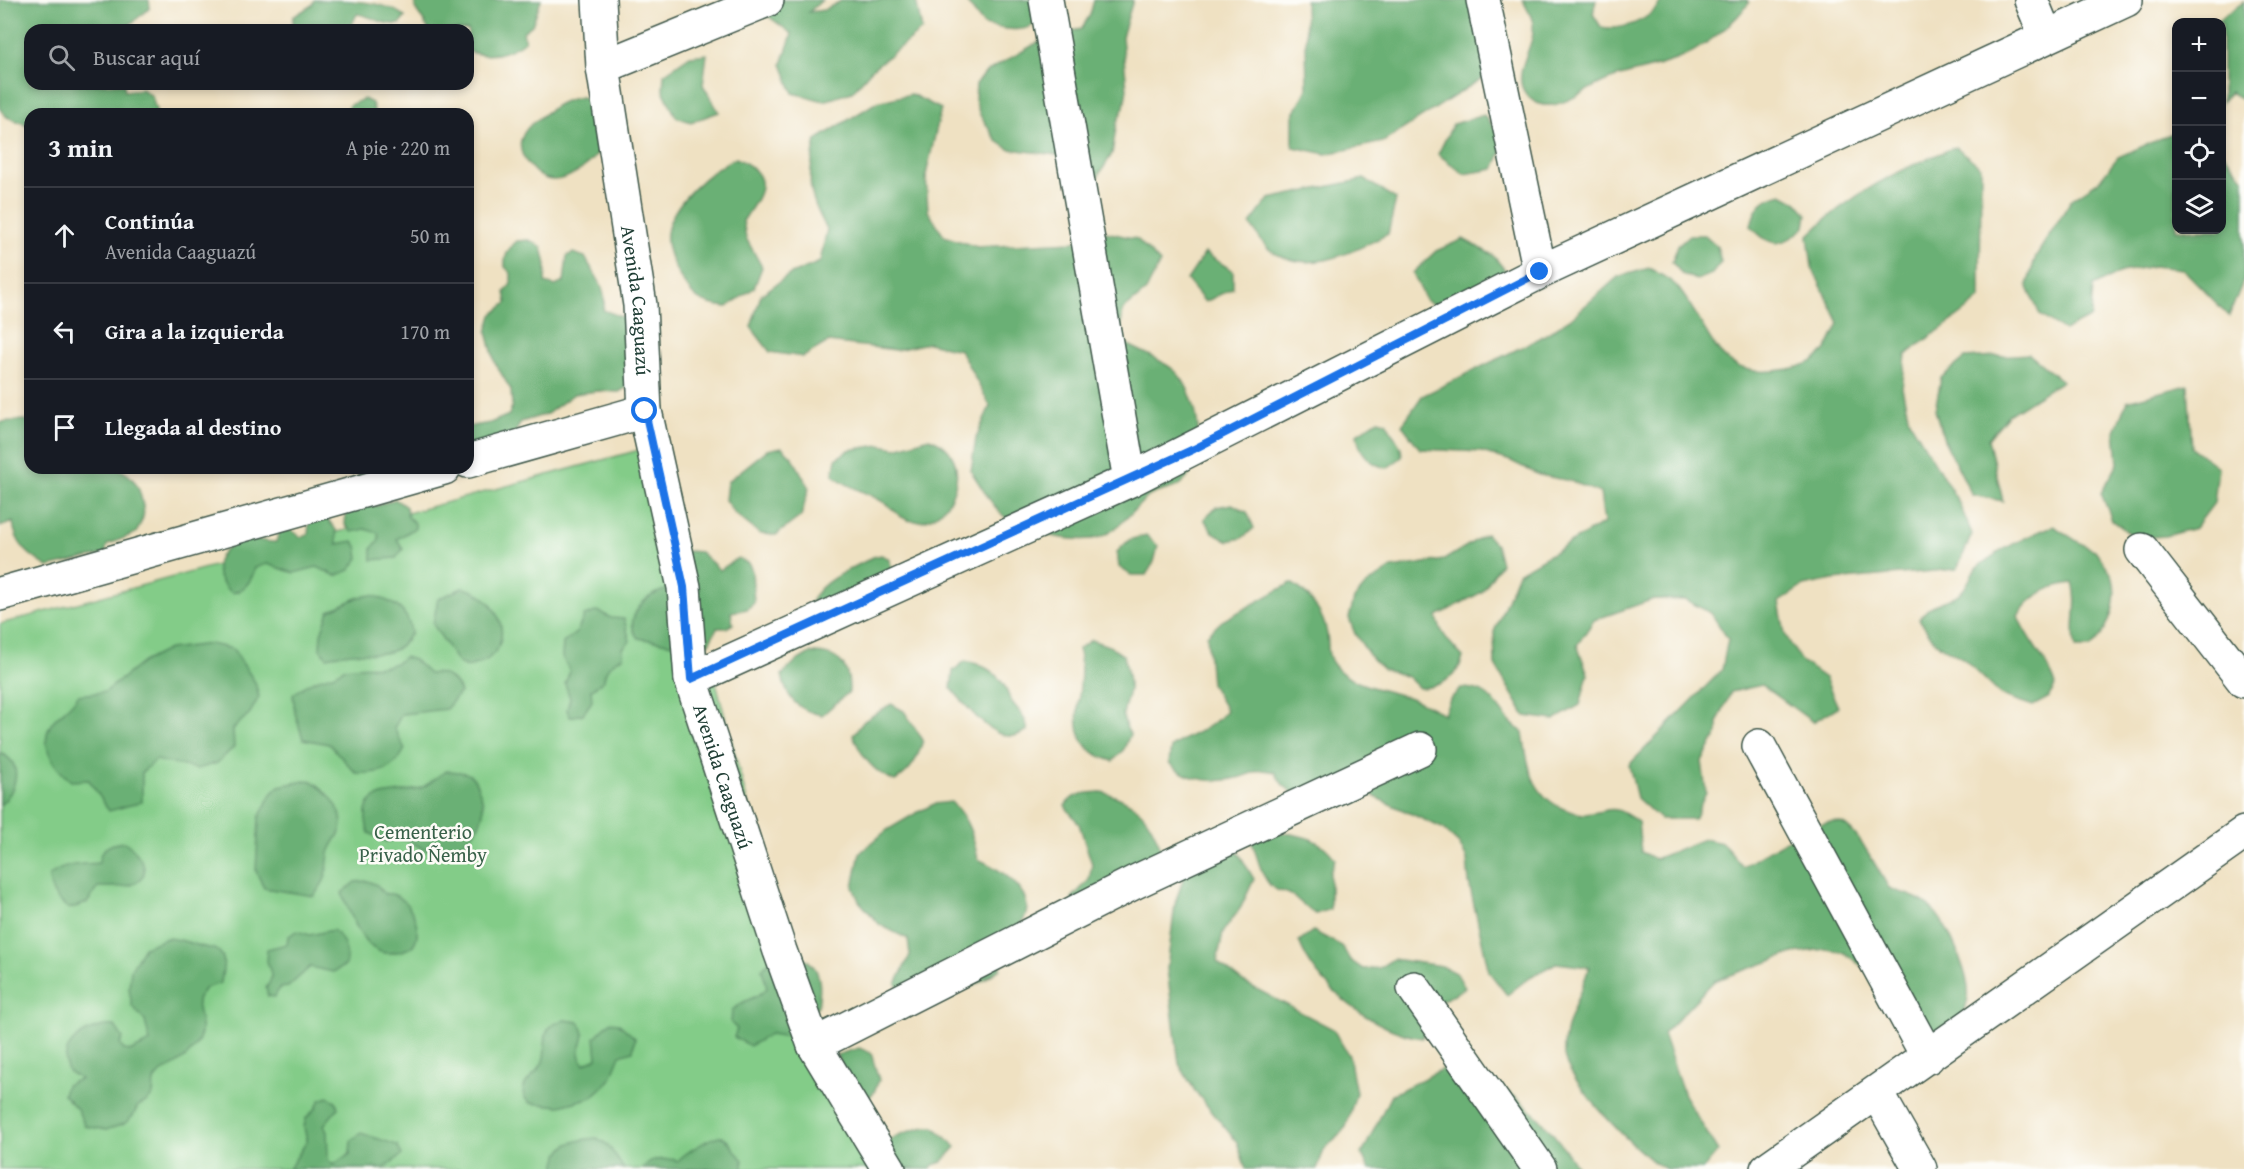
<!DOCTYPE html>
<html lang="es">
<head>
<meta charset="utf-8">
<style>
	:root { --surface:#171b24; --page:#20242c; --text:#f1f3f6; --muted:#9ea1a6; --line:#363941 }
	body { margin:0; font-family:"Gentium Book Plus",serif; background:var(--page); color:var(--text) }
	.controls { position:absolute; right:18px; top:18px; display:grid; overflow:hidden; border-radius:12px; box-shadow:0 3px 9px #0003 }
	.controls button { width:54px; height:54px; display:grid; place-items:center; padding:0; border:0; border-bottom:2px solid var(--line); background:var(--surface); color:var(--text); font:30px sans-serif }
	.stop { position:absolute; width:18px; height:18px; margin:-14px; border:4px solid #1a73e8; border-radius:50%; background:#fff }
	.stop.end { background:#1a73e8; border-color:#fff; box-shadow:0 2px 6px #0008 }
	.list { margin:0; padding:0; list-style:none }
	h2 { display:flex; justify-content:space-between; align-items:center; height:78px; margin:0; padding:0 24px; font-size:26px }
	h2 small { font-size:20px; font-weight:400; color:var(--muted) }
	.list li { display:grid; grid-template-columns:39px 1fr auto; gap:18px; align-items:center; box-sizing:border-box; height:96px; padding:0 24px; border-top:2px solid var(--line) }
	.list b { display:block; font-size:22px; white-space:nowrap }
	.list p { margin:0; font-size:20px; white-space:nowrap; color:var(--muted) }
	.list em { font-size:20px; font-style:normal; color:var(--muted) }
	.icon { flex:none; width:33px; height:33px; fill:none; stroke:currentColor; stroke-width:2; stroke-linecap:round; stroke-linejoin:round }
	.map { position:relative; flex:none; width:2244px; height:1169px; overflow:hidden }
	.search { position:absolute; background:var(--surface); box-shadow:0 3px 9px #0003; left:24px; top:24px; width:450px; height:66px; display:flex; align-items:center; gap:15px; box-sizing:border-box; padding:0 21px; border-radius:18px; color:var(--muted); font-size:22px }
	.panel { position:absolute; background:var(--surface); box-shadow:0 3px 9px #0003; left:24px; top:108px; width:450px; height:366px; border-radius:18px }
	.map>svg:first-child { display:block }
	.green { fill:#83cc88; stroke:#51845e; stroke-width:1.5 }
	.forest { fill:#6ab074; stroke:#447654; stroke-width:1.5 }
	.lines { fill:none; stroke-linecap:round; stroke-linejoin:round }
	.street-casing { stroke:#3e5649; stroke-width:36 }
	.secondary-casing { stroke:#3e5649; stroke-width:36 }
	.street { stroke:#fff; stroke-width:33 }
	.secondary { stroke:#fff; stroke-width:33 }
	.route { stroke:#1a73e8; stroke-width:8 }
	.labels { text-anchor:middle; stroke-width:5; stroke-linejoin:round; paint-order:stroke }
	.street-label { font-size:20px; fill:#1f3d34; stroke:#fdfcf7 }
	.park-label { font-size:20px; fill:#386149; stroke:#fdfcf7 }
</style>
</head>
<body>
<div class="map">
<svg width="2244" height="1169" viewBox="0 0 2244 1169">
	<rect width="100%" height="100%" fill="#fdfcf7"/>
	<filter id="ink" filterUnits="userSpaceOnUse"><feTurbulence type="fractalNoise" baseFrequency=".0167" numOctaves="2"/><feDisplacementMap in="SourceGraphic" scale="12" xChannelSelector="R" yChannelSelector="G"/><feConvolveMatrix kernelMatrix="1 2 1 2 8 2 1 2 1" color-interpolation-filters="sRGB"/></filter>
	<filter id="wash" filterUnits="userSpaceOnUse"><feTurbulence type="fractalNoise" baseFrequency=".008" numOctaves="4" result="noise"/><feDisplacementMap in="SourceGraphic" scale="24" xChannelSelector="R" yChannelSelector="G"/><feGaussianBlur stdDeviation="1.35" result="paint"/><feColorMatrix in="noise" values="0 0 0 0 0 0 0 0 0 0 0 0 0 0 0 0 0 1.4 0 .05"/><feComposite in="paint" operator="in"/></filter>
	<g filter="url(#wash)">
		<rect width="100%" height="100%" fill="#efe1c2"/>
		<path class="green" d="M 654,446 L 814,1056 L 874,1169 L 0,1169 L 0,624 Z"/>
		<path class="forest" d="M 0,0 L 149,0 L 150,8 L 123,30 L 30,30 L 30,84 L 124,84 L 125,91 L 142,89 L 152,96 L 157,114 L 77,114 L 70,108 L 57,114 L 30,114 L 30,125 L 27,125 L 7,117 L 0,109 Z
			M 314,0 C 342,0 387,0 405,17 L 400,24 C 383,26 373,16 357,14 L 349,30 L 293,30 L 293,17 L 312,5 Z
			M 416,0 L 541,0 L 532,25 L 523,32 L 525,41 C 508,54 489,59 468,51 L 468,30 L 429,30 L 415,8 Z
			M 772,0 L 822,0 L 809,12 L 824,10 L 843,0 L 916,0 L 922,30 L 872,69 L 852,92 L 824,101 L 793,93 L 782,64 L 792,34 L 768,16 Z
			M 965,0 L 1052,0 C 1036,37 1018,31 984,25 Z
			M 1094,0 L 1133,0 L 1122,37 L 1127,89 L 1124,107 L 1117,122 L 1112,154 L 1096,180 L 1080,177 L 1057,155 L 1009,149 L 997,141 L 980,115 L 975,100 L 976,84 L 986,72 L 1049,36 L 1081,29 L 1090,15 Z
			M 1305,0 L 1485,0 L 1506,63 L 1383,142 L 1326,154 L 1293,147 L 1293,116 L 1307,89 Z
			M 1523,0 L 1596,0 L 1593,14 L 1601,27 C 1622,31 1651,21 1662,0 L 1747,0 L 1749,3 C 1734,23 1709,43 1687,55 C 1663,67 1633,71 1608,80 C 1583,89 1546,125 1524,91 C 1512,71 1536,46 1533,25 C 1533,17 1526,8 1523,0 Z
			M 2244,2 L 2244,100 L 2230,92 L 2222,102 L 2222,22 L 2215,22 Z
			M 707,54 L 703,85 L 719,112 L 691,122 L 676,117 L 663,90 L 664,74 L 690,56 Z
			M 911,94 L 941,109 L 926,175 L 928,211 L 944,236 L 977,247 L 1074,242 L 1106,232 L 1137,239 L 1160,263 L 1146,291 L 1123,310 L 1119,340 C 1136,350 1160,358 1175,371 C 1199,393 1210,461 1181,484 C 1172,491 1157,490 1148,497 C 1132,510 1122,527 1103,536 C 1082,545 1028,534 1010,521 C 994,510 982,488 971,471 L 976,438 L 990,406 L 960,350 L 928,343 L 896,350 L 828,342 L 803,357 L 770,352 L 751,327 L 761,295 L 789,275 L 820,262 L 827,229 C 806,192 808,181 816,140 L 877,102 Z
			M 582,97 L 598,105 C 598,117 603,135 600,147 C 598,156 590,163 583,168 C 575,174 563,180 553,180 C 537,180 517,156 521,140 C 524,130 530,125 538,119 C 553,107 563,99 582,97 Z
			M 364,99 L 372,103 L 375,114 L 346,114 L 349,105 Z
			M 2176,112 L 2176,230 L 2222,230 L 2222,151 L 2244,179 L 2244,279 L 2229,316 L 2183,269 L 2153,266 L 2121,272 L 2093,286 L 2091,317 L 2064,331 L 2040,315 L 2027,285 L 2036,256 L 2072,199 L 2099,181 L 2118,157 L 2175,132 Z
			M 1484,115 L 1506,141 L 1494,169 L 1464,174 L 1438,154 L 1453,124 Z
			M 1956,147 L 1981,167 L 1980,299 C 1957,320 1930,335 1906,355 L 1902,388 L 1909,420 L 1959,503 L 1972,534 L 1957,569 L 1833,580 L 1803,586 L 1779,602 L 1785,634 L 1800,660 L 1825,678 L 1838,707 L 1813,722 L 1762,685 L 1731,692 L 1718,721 L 1718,733 L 1702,761 L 1706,793 L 1694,819 L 1660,819 L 1637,798 L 1629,765 L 1722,670 L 1728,639 L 1711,613 L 1686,600 L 1654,599 L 1594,620 L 1577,645 L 1588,674 L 1580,705 L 1554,720 L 1525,716 L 1495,665 L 1494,632 L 1518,573 L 1604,523 L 1600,493 L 1571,481 L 1539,475 L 1511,461 L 1482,452 L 1420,449 L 1402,425 L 1422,396 L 1540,338 L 1570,319 L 1618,277 L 1649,268 C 1659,274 1673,280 1679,289 C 1716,337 1714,383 1789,369 C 1822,363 1827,351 1839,323 L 1812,267 L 1808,236 C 1849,194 1902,168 1956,147 Z
			M 736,158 C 775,176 762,193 743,221 L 746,238 L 762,267 L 754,288 L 727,307 C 699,304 694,299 680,277 C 673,266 665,246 667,233 C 671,203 711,169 736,158 Z
			M 1364,179 L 1396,199 L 1388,234 C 1352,252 1308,277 1270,250 C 1262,244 1256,232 1250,224 L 1269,199 Z
			M 1782,194 L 1797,202 L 1807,214 L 1805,227 C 1784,246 1771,250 1751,226 C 1755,206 1762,199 1782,194 Z
			M 1689,235 L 1705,235 L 1717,246 L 1721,262 L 1712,274 L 1697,280 L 1682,274 L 1672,262 L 1678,245 Z
			M 1463,239 L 1493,255 L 1512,279 L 1458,315 L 1426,301 L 1413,273 L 1436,251 Z
			M 529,240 L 542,247 L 546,265 L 545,283 L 555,286 L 564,282 L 567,256 L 573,253 L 585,257 C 594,275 609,288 603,310 L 622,317 L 644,319 L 641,379 L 619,392 L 598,391 L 574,394 L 547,414 L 521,422 L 513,436 L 468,449 L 468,427 L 490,423 L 509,415 L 512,406 L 511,390 L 495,363 L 487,332 L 492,315 L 507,303 L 505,292 L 511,284 L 511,273 L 505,267 C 504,255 508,249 517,241 Z
			M 1205,253 L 1233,271 L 1233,288 L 1205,302 L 1187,280 Z
			M 2029,354 L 2062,381 L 2008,415 L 1988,439 L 2003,501 L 1972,495 L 1944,440 L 1935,410 L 1941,378 L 1965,358 Z
			M 2188,385 L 2192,448 L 2218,467 L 2214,503 L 2195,528 L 2165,536 L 2136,538 L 2112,520 L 2101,493 L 2118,464 L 2115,431 L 2127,401 Z
			M 25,420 L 30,422 L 30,468 C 47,468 102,464 115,468 C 128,472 136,480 140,493 C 145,513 146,514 136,533 L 107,545 L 105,554 L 48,567 C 30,556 15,545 13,522 L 0,527 L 0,422 Z
			M 1378,420 L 1386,422 L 1401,448 L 1402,457 L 1387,468 C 1370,465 1358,451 1357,434 Z
			M 929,438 C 979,454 953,526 913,521 C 900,520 896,510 886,504 C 869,492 849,489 833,475 L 836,459 L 849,450 L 880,445 L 896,448 Z
			M 782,447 L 793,458 L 809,488 L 801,516 L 776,535 L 760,534 L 734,513 L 725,500 L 727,482 L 767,450 Z
			M 395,499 L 406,507 L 408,517 L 415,523 L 415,528 L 397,539 L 403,549 L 396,558 L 372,560 L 372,548 L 379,540 L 378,533 L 365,529 L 352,532 L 345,525 L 346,513 C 355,507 366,501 377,506 Z
			M 1232,504 L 1247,512 L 1254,528 L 1242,538 L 1228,541 L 1213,532 L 1204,519 L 1216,507 Z
			M 326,517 L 336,530 L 337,544 L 353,541 L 357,546 L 359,558 L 350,570 L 336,576 L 317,567 L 294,573 L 267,564 L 255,568 C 252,580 246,590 232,593 C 215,580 210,560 230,546 C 233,544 239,540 242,539 C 252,538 266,542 276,542 L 279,532 L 290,529 L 301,537 L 308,535 L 309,522 Z
			M 2053,526 C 2068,534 2079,545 2095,550 C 2100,558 2110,569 2113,578 C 2119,603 2108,631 2091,648 L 2076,648 C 2070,625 2080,605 2073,583 C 2051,585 2029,596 2018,616 C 2027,641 2048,660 2056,685 L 2048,698 L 2033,706 L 2001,695 L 1964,659 L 1936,643 L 1919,619 C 1934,598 1945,605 1961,592 C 1969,585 1971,572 1979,566 C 1997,551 2031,534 2053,526 Z
			M 1486,534 L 1496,545 L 1501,563 L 1482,592 L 1437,616 C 1439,633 1452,645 1463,657 C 1459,677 1438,688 1419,688 L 1408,677 L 1383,669 L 1372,659 L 1355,634 L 1349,618 L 1354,599 L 1365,586 L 1392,568 L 1444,560 Z
			M 1146,535 L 1158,546 L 1154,562 L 1146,575 L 1131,575 L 1119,567 L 1117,552 L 1129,540 Z
			M 688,551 L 700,552 L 720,570 L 738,558 L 749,564 L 752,571 L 754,603 L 747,609 L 731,612 L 733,624 L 726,628 L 717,628 L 709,643 L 697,648 L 638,638 C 623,620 643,596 662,591 C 674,588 688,588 700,587 L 666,584 Z
			M 881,555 L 888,558 L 895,574 L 810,608 C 813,582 853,569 873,557 Z
			M 1291,583 C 1308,592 1324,614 1327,634 C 1329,646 1326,655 1334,665 C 1349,686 1388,690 1410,698 C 1422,702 1433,709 1444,714 L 1450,699 L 1462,688 C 1499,688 1495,716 1523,732 C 1527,763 1531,796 1564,809 C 1570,811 1580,815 1586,814 C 1615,810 1611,803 1638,822 L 1641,852 L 1655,859 L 1704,839 L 1722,843 L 1743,867 C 1763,855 1821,812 1843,824 C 1859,832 1879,872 1889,888 C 1904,894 1920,897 1931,908 C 1947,922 1971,977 1968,998 C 1967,1008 1958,1019 1954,1028 L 1926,1037 L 1872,974 L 1843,952 L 1826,949 L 1793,953 L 1714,981 L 1663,1034 L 1684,1095 L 1718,1151 L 1703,1169 C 1692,1169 1677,1169 1667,1169 C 1644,1163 1565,1078 1564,1055 C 1562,1025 1581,995 1589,967 L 1556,963 L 1530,977 L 1507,995 L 1489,972 L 1469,883 L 1467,859 L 1459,844 L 1442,828 L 1379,799 L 1344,778 L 1296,795 L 1283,785 L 1275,772 C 1261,768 1258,771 1244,776 C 1219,784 1188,782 1169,763 L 1171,747 C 1190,734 1213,729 1226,710 L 1211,684 L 1207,635 L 1222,621 Z
			M 462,588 C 493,591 517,636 489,658 C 483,663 475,665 467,667 L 458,663 L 433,624 L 438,599 Z
			M 372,595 C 393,602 409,609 411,633 C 396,656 385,654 361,653 C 349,652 338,655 327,657 L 320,649 L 321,634 L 329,611 L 359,597 Z
			M 598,611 L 611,618 L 624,619 L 630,641 L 623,648 L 623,657 C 613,662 605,667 604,680 L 591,690 L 592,701 L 583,714 L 570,717 L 567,710 L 570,698 L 565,684 L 570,671 L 562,657 L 563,643 L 577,632 L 584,616 Z
			M 1091,640 L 1109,646 L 1124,656 C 1126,667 1130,678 1129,689 C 1126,710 1117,712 1130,734 L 1124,749 L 1113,761 C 1052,745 1091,691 1078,649 Z
			M 210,644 L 233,649 L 255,682 L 259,697 L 250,713 L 233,729 L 234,747 L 217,763 L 197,769 L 156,760 L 142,772 L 142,802 L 109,811 L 89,780 L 71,781 C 52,766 36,740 55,719 C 64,710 72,706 78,695 L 105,692 L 143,662 L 169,649 Z
			M 810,653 C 838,652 850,664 849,692 L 822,715 C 799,711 786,699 782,675 L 795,662 Z
			M 404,657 L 414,660 L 429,674 C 443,671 455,679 460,692 L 446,709 L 402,714 L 394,728 L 405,749 C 394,771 379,774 356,773 L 329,744 L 303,739 L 295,713 L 293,695 C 305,684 314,680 329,676 C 335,675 340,670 346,668 C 366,663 388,673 404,657 Z
			M 965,661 C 981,664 994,670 1004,685 C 1007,690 1008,697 1012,702 C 1022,715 1023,713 1028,730 C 1024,732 1019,735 1014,736 C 991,740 964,703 951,688 L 953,671 Z
			M 891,704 L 904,711 L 923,740 C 917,760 912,770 895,781 C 874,773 861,756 853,735 L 864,721 Z
			M 0,753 C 25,763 16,792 0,805 Z
			M 447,771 C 453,772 464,771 470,775 C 475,778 477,785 479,790 C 491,818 475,837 451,850 C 426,863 412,830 387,842 L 369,833 C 353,783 400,798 423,787 C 431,783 438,775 447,771 Z
			M 310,780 C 325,789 346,809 341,829 C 339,838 330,845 329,854 C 325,878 329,875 314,896 L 264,888 L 256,871 L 259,818 L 271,794 L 279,786 Z
			M 1102,792 C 1142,803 1151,819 1164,857 C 1148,872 1102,926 1082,924 L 1072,898 L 1089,880 L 1092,864 L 1079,824 L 1065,806 C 1074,792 1086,793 1102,792 Z
			M 951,802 C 969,819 973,836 978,859 C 998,868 1038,892 1024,919 C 1019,929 1009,936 1005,946 C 1002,953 1001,961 1000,969 L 974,986 L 904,997 L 896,984 L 910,955 L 908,939 L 880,925 L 859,901 L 853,887 L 860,853 L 887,830 L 918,812 L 934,804 Z
			M 1262,829 C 1292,836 1317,832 1335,859 L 1330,873 L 1330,909 L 1316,914 C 1307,909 1302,903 1294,897 C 1286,890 1275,894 1267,881 C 1258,868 1257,851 1249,837 Z
			M 125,842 C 139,853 157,876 131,885 C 120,888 109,887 98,887 L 87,903 L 69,909 C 56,899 50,893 49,876 C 65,863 80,865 99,863 C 99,848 111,843 125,842 Z
			M 1238,852 L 1254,879 L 1241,907 L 1223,932 L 1217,962 L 1243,982 L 1333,1029 L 1349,1056 L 1356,1093 L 1346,1127 L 1324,1150 L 1317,1169 L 1246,1169 L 1237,1142 L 1195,1091 L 1179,1064 L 1167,969 L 1175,904 L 1185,873 Z
			M 368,881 L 377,885 L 385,894 C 406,890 426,928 413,945 C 409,950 401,951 396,952 C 365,961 351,915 342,893 L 355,882 Z
			M 333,930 C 343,937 349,953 346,965 L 333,972 L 310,967 L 288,987 L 279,988 L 275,997 L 268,996 L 266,988 C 279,971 263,969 267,949 L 287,944 L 288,937 L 296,931 L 310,935 Z
			M 1313,931 L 1342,946 L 1350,960 L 1363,969 L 1379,968 L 1393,959 L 1442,966 L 1457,974 L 1465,988 L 1438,1003 L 1422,1038 C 1374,1031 1316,987 1299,941 Z
			M 167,938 C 180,939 188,942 200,946 C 204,948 209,947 214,949 C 229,954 222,971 221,983 L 205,988 L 197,1000 C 197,1010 203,1022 201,1033 C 192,1066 157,1068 154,1081 C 153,1085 154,1090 153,1095 L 146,1102 L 138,1106 L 133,1116 L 124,1124 L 106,1130 L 85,1126 L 77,1109 L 63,1094 L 66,1085 L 80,1079 L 68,1071 C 55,1044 92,1023 115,1026 L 123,1038 L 120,1045 L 124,1050 L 132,1051 L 150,1042 L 145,1021 L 132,1006 L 129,988 L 131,969 L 144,947 Z
			M 790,952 C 819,961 823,978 818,1006 L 805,1015 L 795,1038 L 770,1034 L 750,1046 L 734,1037 L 737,1029 L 731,1023 L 732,1011 C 742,998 758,1000 767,988 L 762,969 L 775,956 Z
			M 565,1020 L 579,1022 C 593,1042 570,1048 584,1064 L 597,1058 L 595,1037 L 610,1022 L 618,1023 L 635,1038 L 633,1051 L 620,1055 L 610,1080 L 592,1097 L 560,1106 L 530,1103 L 524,1097 C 519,1080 539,1075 543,1061 C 549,1044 537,1026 565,1020 Z
			M 859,1048 L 871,1053 L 879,1080 L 874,1092 L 864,1103 L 836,1055 Z
			M 1452,1064 C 1509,1084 1546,1117 1578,1169 L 1369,1169 L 1362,1154 L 1391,1095 Z
			M 328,1097 L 336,1101 L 338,1108 L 324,1125 L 327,1132 L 328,1160 L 333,1165 L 350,1154 L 351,1141 L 361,1133 L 397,1145 L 402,1155 L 383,1169 L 289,1169 L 307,1141 L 304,1127 L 306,1118 L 315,1109 L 320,1100 Z
			M 925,1127 L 934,1127 L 956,1147 L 942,1162 L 933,1165 L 931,1169 L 868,1169 C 870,1142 903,1132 925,1127 Z
			M 720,1136 C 731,1140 735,1152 743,1160 L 743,1169 L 643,1169 C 651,1155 662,1161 675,1159 L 677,1162 C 683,1154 710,1137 720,1136 Z
			M 597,1138 L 608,1145 L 624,1169 L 555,1169 C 559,1142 573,1140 597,1138 Z"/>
	</g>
	<g filter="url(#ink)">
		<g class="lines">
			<g class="street-casing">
				<path id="street" d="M 1046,0 L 1130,480
					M 1483,0 L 1540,272
					M 2031,0 L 2046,36
					M 603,67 L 767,0
					M 468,461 L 645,411
					M 2142,550 L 2244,681
					M 0,594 L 444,468
					M 691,679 L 1130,480 L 1540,272 L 2126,0
					M 1759,746 L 1928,1057
					M 1414,988 L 1540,1169
					M 814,1045 L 1135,882 L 1420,749
					M 1877,1093 L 1920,1169
					M 1767,1169 L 2244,833"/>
			</g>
			<g class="secondary-casing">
				<g id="secondary">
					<path id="s1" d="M 599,0 L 603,67 L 640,305 L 645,411 L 684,587 L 691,679 L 780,951 L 814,1045 L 889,1169"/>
				</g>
			</g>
			<use href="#street" class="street"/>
			<use href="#secondary" class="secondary"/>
		</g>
	</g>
	<g class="lines" filter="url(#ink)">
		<path class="route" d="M 645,411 L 684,587 L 691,679 L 1194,449 L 1540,272"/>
	</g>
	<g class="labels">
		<g class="street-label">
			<text dy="7" stroke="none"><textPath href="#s1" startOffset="303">Avenida Caaguazú</textPath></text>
			<text dy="7" stroke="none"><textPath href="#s1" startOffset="789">Avenida Caaguazú</textPath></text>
		</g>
		<g class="park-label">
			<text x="423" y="839">Cementerio<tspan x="423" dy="23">Privado Ñemby</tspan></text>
		</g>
	</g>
</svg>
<div class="controls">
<button>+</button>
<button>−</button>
<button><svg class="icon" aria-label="locate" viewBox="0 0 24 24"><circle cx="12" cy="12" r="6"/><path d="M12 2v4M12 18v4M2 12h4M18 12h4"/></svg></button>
<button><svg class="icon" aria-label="layers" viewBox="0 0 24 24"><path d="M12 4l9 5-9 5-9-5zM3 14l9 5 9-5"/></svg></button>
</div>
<div class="stop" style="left:645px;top:411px"></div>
<div class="stop end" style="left:1540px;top:272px"></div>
<div class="search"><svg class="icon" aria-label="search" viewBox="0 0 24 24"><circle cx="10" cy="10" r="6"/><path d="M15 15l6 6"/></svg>Buscar aquí</div>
<section class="panel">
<h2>3 min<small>A pie · 220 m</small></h2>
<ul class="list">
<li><svg class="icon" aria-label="ahead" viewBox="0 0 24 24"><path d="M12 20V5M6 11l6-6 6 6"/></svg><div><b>Continúa</b><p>Avenida Caaguazú</p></div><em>50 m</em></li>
<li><svg class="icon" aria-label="left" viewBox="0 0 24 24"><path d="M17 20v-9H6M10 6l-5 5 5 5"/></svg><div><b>Gira a la izquierda</b></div><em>170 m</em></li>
<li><svg class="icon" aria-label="arrive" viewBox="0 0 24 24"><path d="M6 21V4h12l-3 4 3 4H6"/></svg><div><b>Llegada al destino</b></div></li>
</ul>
</section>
</div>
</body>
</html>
